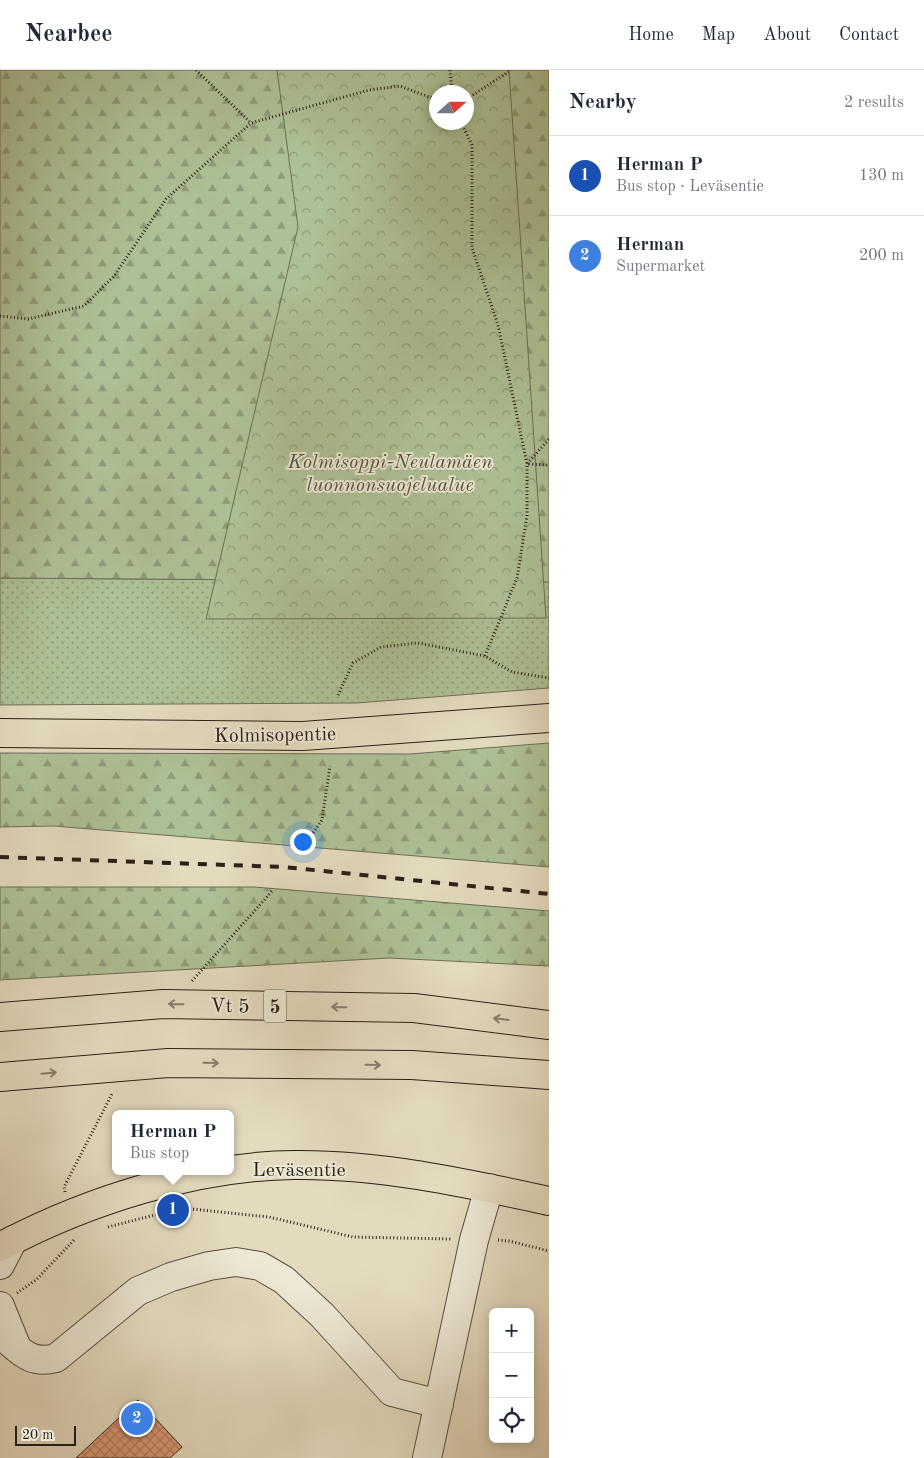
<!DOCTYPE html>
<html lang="en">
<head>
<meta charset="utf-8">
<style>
	:root { --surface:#fff; --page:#f2f2f3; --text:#1f2937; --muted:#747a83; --line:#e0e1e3; --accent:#1a73e8 }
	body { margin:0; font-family:"Old Standard TT",serif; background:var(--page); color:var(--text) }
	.controls { position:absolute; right:15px; bottom:15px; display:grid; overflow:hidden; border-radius:8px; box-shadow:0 2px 12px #0003 }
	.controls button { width:45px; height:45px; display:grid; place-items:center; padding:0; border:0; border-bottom:1px solid var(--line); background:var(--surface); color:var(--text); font:25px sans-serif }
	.compass { position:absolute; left:429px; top:15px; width:45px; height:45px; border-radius:50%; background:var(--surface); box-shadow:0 2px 12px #0003; rotate:69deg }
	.scale { position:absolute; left:15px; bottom:12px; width:61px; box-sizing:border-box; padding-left:5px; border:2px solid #2b2016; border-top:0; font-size:14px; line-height:18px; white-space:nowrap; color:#2b2016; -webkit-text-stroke:4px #ede8d5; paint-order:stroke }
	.you { position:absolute; left:302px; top:771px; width:18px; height:18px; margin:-12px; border:4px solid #fff; border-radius:50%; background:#1a73e8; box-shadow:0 0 0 8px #1a73e833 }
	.badge { display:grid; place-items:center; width:32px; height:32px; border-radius:50%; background:var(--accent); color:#fff; font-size:16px; font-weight:700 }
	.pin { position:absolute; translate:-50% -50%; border:2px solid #fff; box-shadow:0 1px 5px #0006 }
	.popup { position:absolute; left:112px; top:1040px; width:122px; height:65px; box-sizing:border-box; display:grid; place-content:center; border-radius:8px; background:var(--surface); filter:drop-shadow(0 1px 4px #0005); font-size:16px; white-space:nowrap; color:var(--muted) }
	.popup b { font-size:19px; color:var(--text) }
	.popup::after { content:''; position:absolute; left:50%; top:100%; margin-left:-10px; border:10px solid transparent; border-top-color:var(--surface) }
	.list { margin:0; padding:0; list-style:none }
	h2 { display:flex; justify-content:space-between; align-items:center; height:65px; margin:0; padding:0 20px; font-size:21px }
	h2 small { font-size:16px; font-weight:400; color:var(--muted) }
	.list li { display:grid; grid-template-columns:32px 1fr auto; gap:15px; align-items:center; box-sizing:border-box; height:80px; padding:0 20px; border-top:1px solid var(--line) }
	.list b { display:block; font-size:19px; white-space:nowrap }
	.list p { margin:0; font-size:16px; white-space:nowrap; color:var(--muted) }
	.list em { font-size:16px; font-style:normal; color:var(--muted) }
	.icon { flex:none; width:28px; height:28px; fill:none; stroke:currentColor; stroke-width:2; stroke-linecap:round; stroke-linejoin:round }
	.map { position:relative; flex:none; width:549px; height:1388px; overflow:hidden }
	header { display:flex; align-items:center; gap:30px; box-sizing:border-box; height:70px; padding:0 25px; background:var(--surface); border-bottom:1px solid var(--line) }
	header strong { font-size:24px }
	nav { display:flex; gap:28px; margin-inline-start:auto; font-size:18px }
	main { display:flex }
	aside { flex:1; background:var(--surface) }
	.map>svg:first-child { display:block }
	.grass { fill:url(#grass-dots); stroke:#6c7056 }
	.forest { fill:url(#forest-firs); stroke:#6c7056; fill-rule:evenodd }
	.park { fill:url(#park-crowns); stroke:#6c7056; fill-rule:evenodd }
	.building { fill:url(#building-cross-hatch); stroke:#2b2016 }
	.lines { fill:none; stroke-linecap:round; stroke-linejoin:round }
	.minor-casing { stroke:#594f40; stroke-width:30 }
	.major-casing { stroke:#2b2016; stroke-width:30 }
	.highway-casing { stroke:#2b2016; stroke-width:30 }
	.path { stroke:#2b2016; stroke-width:3; stroke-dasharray:1 2.5; stroke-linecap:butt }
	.minor { stroke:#ede8d5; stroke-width:28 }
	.major { stroke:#e4dbbf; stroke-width:28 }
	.highway { stroke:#e4dbbf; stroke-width:28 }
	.rail { stroke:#2b2016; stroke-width:4; stroke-dasharray:9 9; stroke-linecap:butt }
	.oneway { stroke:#887e6a }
	.labels { text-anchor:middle; stroke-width:4; stroke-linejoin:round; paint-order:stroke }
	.shield { fill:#ede8d5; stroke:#655c4f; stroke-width:1 }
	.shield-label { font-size:19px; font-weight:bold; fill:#2b2016 }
	.park-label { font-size:20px; font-style:italic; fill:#52503c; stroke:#ede8d5 }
	.street-label { font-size:20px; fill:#2b2016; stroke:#ede8d5 }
</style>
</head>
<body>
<header>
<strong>Nearbee</strong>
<nav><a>Home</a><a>Map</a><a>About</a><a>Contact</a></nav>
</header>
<main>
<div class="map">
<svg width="549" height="1388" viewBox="0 0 549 1388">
	<defs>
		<pattern id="grass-dots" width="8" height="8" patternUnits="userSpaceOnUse" patternTransform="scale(1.25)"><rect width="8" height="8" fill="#aec196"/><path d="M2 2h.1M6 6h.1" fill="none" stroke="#8e9c79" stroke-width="1.8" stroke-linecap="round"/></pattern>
		<pattern id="forest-firs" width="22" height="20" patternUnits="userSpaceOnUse" patternTransform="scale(1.25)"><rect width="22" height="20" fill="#aec196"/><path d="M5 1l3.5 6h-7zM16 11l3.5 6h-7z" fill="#8e9c79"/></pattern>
		<pattern id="park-crowns" width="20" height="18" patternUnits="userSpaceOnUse" patternTransform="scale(1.25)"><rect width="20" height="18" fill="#aec196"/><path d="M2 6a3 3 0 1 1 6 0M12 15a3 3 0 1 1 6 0" fill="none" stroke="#8e9c79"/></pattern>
		<pattern id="building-cross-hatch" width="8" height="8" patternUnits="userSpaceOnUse" patternTransform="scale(1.25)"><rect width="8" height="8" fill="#db9875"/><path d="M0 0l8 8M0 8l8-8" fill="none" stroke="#b27c5f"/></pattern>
	</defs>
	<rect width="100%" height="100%" fill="#e4dbbf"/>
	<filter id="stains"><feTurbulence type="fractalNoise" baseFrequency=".004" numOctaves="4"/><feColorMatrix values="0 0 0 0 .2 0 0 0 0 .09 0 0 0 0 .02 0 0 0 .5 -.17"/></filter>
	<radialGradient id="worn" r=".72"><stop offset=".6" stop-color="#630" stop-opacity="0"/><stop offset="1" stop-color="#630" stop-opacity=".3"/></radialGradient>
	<path class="grass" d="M 0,508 L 549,512 L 549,618 L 357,633 L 0,635 Z"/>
	<path class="forest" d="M 0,0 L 549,0 L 549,512 L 0,508 ZM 437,22 L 467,22 L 467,52 L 437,52 Z
		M 549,673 L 549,797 L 54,756 L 0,757 L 0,683 L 410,684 Z
		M 0,817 L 254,817 L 549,841 L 549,896 L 389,888 L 0,910 Z"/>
	<path class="park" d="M 277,0 L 509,0 L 546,548 L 206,549 L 298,157 ZM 437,22 L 467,22 L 467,52 L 437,52 Z"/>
	<path class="building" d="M 138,1330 L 182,1377 L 170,1388 L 76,1388 Z"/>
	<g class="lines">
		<g class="minor-casing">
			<path id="minor" d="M 0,1195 L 13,1170
				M 0,1236 L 17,1278
				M 0,1264 C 20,1280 29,1295 56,1288 L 138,1221 L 171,1207 L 209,1196 L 236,1192 L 260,1196 L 284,1210 L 322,1245 L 392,1322 L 439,1334
				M 427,1388 L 474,1170 L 489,1118"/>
		</g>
		<g class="major-casing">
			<path id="major" d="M 0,663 L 303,666 L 549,648
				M 0,1177 C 86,1131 196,1096 294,1095 C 380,1094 466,1113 549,1131"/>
		</g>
		<g class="highway-casing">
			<path id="highway" d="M 0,947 L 163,934 L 414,938 L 549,955
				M 0,1007 L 168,993 L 412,995 L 549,1005"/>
		</g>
		<path class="path" d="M 196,0 L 251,53
			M 450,0 L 452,22
			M 467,29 L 511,0
			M 461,52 L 472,75 L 472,178 L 498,255 L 527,394 L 549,395
			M 0,246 L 28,249 L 84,236 L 114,206 L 166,129 L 251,53 L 369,20 L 400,16 L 437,30
			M 485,586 L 517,508 L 527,446 L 527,394 L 549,369
			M 338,625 L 353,593 L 381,577 L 418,573 L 485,586 L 512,602 L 549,608
			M 301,780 L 322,750 L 330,696
			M 192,911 L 273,820
			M 65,1122 L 64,1117 L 113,1022
			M 108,1157 L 182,1138 L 269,1147 L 353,1167 L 451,1169
			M 498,1170 L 509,1171 L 549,1181
			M 17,1223 L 37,1209 L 75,1169"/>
		<use href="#minor" class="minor"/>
		<use href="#major" class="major"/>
		<use href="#highway" class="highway"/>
		<path class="rail" d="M 0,787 L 284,797 L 549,824"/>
	</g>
	<defs><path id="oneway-shaft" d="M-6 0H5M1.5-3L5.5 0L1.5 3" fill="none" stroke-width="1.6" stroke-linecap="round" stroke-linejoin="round" transform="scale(1.25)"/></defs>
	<g class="oneway">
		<use href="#oneway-shaft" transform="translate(176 934) rotate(-179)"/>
		<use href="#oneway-shaft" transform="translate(339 937) rotate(-179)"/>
		<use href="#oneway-shaft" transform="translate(501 949) rotate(-173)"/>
		<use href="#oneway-shaft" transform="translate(211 993) rotate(1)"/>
		<use href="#oneway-shaft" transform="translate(373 995) rotate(1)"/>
		<use href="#oneway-shaft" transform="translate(49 1003) rotate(-5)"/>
	</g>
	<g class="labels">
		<rect class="shield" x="264" y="919.5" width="22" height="33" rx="4"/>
		<g class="shield-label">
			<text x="275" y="943">5</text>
		</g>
		<g class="park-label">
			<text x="390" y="398">Kolmisoppi-Neulamäen<tspan x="390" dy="23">luonnonsuojelualue</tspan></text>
		</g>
		<g class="street-label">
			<text transform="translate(275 664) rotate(-1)" y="7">Kolmisopentie</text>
			<text transform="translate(230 935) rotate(1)" y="7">Vt 5</text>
			<text x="299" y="1106">Leväsentie</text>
		</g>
	</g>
	<rect width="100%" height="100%" filter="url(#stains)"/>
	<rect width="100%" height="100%" fill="url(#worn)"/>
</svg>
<div class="controls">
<button>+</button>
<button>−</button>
<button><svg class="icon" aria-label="locate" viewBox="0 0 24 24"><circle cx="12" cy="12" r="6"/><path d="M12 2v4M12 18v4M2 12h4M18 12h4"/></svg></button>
</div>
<svg class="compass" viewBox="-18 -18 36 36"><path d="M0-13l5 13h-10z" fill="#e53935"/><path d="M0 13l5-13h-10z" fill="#747a83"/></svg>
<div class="scale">20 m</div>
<div class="you"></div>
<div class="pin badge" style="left:173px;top:1140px;background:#1a4fb4">1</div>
<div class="popup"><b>Herman P</b>Bus stop</div>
<div class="pin badge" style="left:137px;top:1349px;background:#3f7fe0">2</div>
</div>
<aside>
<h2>Nearby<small>2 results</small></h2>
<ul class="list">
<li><span class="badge" style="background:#1a4fb4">1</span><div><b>Herman P</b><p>Bus stop · Leväsentie</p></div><em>130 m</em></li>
<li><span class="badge" style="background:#3f7fe0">2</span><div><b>Herman</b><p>Supermarket</p></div><em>200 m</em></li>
</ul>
</aside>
</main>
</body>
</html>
